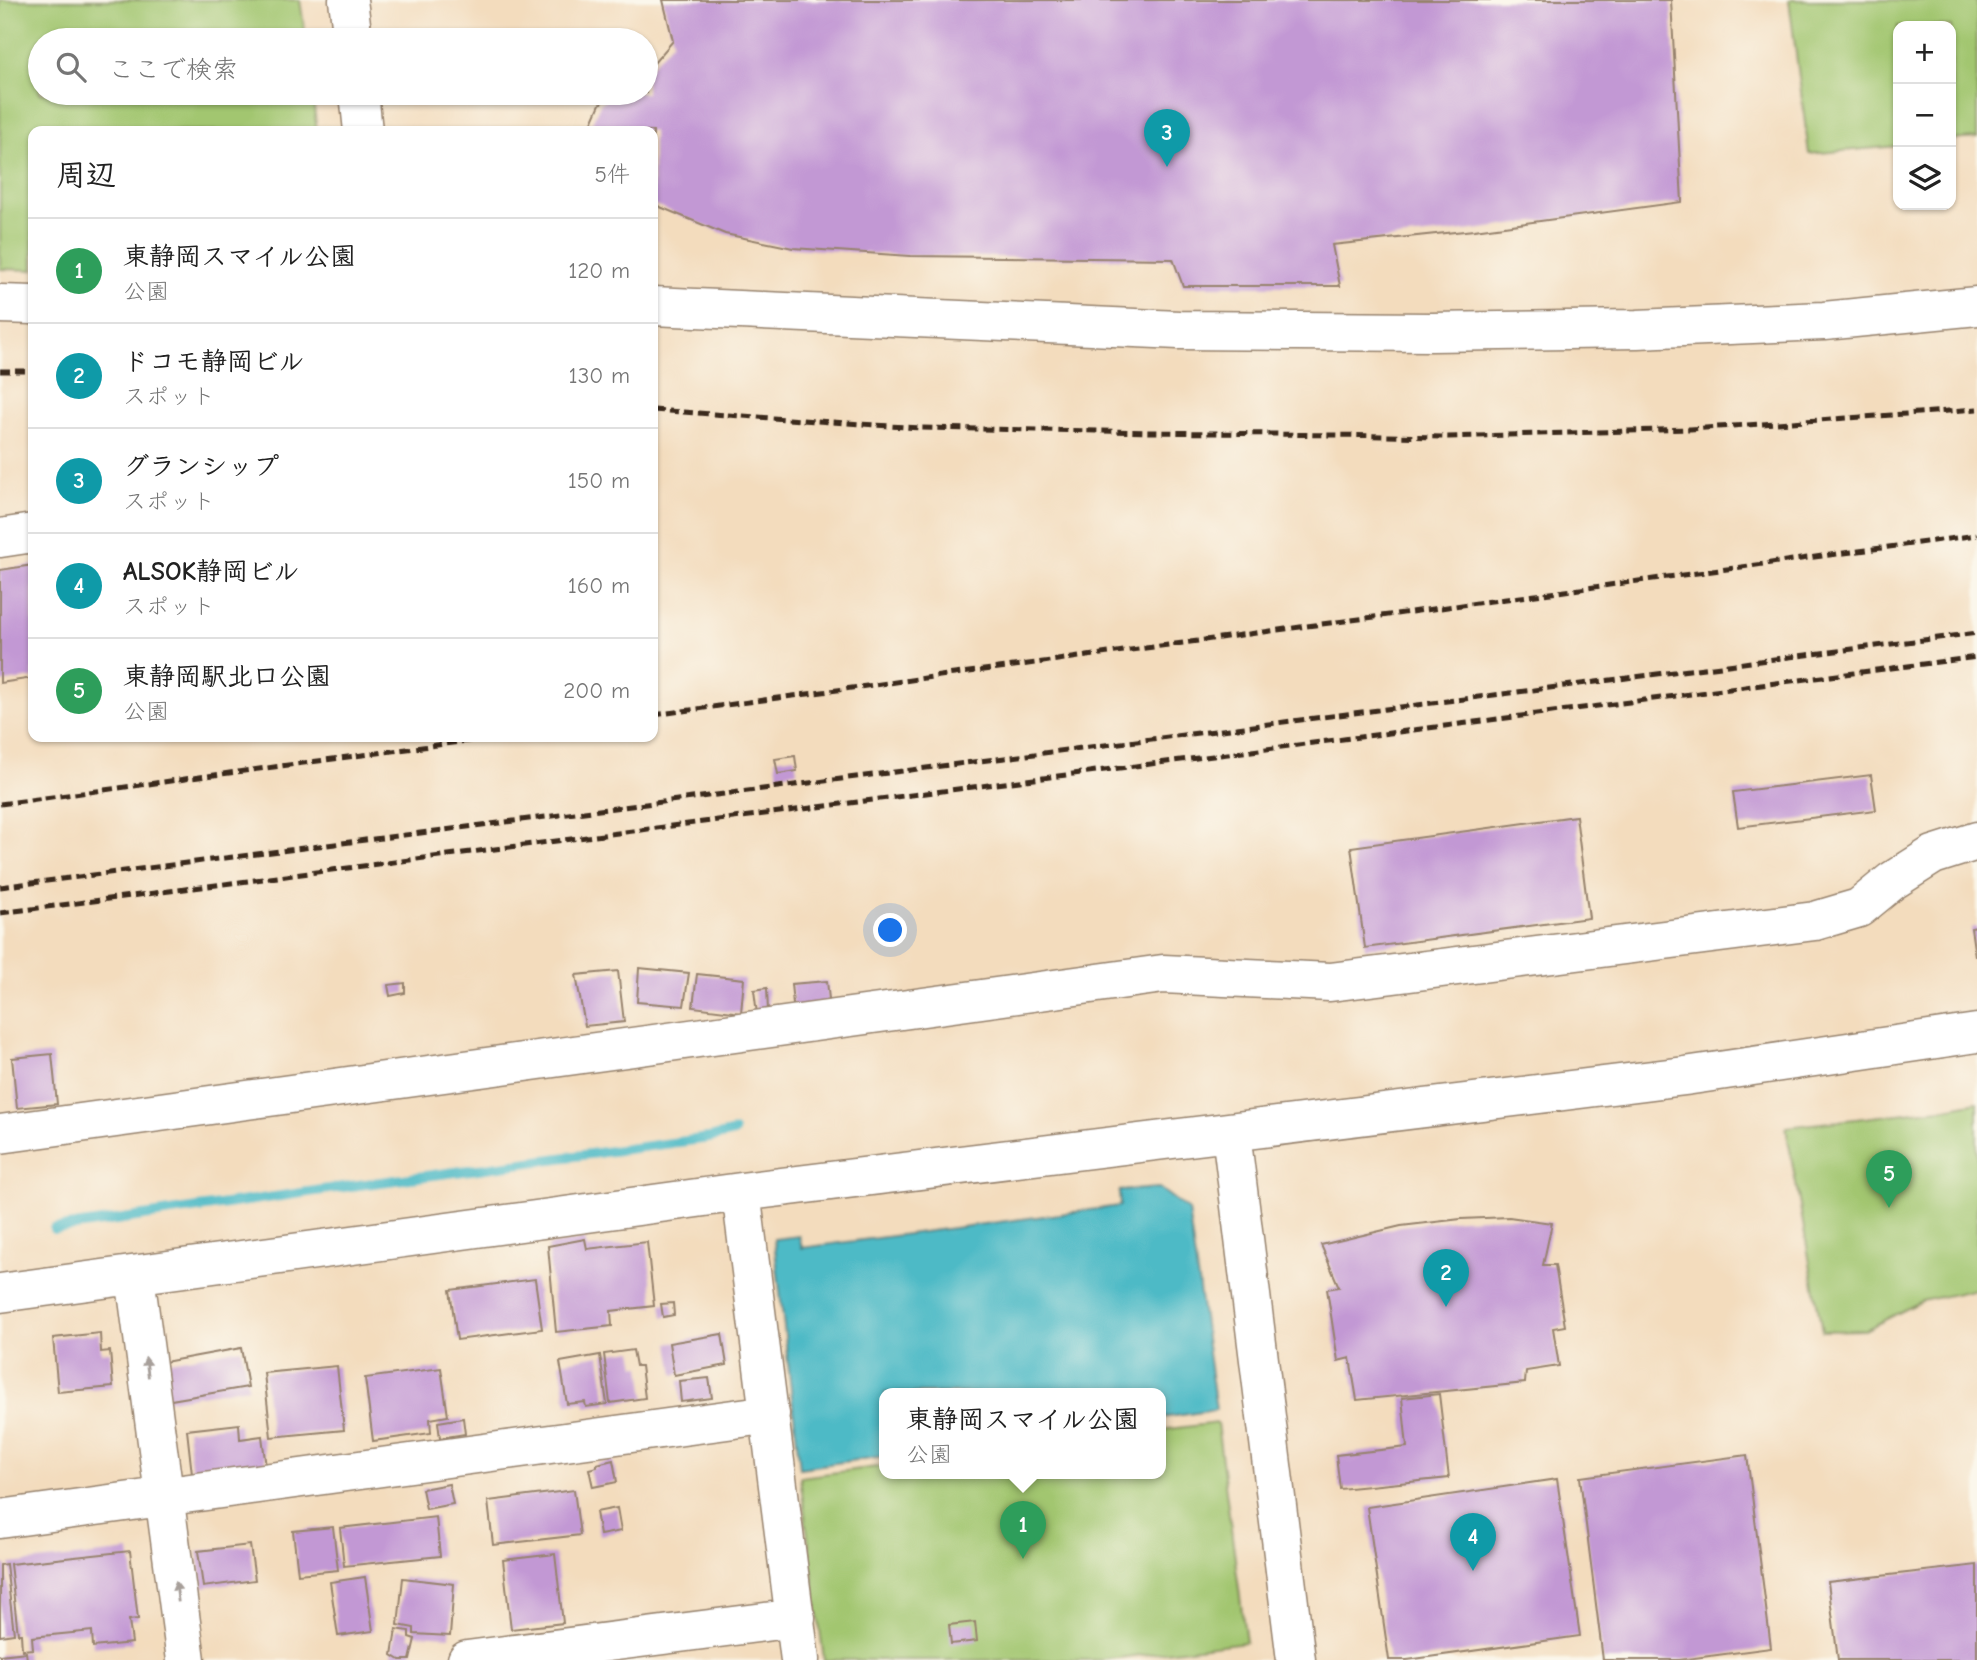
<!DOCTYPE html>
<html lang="ja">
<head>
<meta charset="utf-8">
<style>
	:root { --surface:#fff; --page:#f2f2f2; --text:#222; --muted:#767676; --line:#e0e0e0; --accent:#c8321e }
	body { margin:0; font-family:"Comic Neue","Klee One",sans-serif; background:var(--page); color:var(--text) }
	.controls { position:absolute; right:21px; top:21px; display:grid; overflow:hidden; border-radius:14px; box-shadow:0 2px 5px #0004 }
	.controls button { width:63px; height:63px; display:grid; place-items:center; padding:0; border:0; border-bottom:2px solid var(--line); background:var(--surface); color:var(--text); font:35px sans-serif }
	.you { position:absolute; left:891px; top:931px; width:24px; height:24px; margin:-18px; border:5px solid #fff; border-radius:50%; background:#1a73e8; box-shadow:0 0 0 10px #1a73e833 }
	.badge { display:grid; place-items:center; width:46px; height:46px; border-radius:50%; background:var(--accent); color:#fff; font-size:23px; font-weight:700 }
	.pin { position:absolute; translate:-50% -58px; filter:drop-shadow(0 2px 4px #0008) }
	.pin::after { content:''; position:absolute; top:37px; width:24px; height:21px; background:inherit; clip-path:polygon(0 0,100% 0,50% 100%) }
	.popup { position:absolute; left:879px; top:1388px; width:287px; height:91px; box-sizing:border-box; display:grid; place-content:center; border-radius:14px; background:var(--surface); filter:drop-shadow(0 2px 5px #0005); font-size:23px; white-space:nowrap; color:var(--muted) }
	.popup b { font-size:26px; color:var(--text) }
	.popup::after { content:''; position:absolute; left:50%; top:100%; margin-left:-14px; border:14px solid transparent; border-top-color:var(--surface) }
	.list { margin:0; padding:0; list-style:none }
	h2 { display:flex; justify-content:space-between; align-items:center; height:91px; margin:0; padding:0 28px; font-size:30px }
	h2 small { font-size:23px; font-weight:400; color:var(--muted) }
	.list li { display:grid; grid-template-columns:46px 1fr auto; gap:21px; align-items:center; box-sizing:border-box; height:105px; padding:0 28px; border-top:2px solid var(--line) }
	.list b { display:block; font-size:26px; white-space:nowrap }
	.list p { margin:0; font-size:23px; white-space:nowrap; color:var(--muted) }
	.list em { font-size:23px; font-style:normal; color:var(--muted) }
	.icon { flex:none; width:38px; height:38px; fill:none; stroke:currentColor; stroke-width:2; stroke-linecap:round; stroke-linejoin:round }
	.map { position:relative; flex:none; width:1977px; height:1660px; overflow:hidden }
	.search { position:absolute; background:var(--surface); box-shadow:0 2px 5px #0004; left:28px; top:28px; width:630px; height:77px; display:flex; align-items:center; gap:18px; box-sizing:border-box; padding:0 24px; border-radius:38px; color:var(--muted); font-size:26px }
	.panel { position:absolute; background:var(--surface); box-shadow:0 2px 5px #0004; left:28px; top:126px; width:630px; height:616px; border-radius:14px }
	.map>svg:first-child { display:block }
	.green { fill:#a2c670; stroke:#6e7847; stroke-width:2 }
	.water { fill:#4dbac6; stroke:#447272; stroke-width:2 }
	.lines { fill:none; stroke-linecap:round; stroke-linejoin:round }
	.stream { stroke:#4dbac6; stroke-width:10 }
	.building { fill:#c298d4 }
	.minor-casing { stroke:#97836e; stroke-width:41 }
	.minor { stroke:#fff; stroke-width:38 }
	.rail { stroke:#3b2a1e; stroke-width:5; stroke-dasharray:10 5; stroke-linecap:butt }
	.oneway { fill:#a79f9a }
</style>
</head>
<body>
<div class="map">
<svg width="1977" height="1660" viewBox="0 0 1977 1660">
	<rect width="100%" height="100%" fill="#fbf7ec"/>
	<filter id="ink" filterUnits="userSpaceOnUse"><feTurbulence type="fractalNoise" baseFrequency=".0143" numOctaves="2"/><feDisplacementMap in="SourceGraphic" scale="14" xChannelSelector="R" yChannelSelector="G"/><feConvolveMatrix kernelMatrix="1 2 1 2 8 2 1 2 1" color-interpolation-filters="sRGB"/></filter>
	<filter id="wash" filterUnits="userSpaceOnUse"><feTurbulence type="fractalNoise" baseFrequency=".00686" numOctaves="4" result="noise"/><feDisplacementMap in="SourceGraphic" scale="28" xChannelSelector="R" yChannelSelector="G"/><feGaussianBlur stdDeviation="1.57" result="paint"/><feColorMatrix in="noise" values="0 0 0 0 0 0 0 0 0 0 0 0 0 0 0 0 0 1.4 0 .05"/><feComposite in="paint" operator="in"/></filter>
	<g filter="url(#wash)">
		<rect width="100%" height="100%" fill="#f3dcbd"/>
		<path class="green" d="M 0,0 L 300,0 L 306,40 L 40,40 L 40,93 L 312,93 L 317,131 L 33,131 L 33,270 L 0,269 Z
			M 1789,0 L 1977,0 L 1977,138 L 1951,140 L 1951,26 L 1898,26 L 1898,146 L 1809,154 Z
			M 1977,1102 L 1977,1289 L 1922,1301 L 1865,1330 L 1822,1331 L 1786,1127 L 1941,1109 Z
			M 1217,1423 L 1246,1642 L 1102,1660 L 824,1660 L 800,1477 L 885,1466 L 885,1473 L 1161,1473 L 1161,1430 Z"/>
		<path class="water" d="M 1159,1188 L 1188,1210 L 1216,1410 L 1161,1418 L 1161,1393 L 885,1393 L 885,1456 L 800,1468 L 774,1239 L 799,1236 L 802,1248 L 1120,1206 L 1119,1191 Z"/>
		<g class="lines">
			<path class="stream" d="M 54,1229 L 336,1188 L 709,1138 L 734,1132"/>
		</g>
		<g id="blocks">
			<path class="building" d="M 663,0 L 1671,0 L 1682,202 L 1474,230 L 1332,245 L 1340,286 L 1183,286 L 1173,259 L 910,256 L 793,248 L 725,234 L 653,204 L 653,131 L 590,131 L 589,129 L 600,104 L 613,93 L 646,93 L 646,72 L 673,41 Z
				M 33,565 L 33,678 L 0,683 L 0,570 Z
				M 795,756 L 797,771 L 778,774 L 775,759 Z
				M 1871,775 L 1876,810 L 1738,827 L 1733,792 Z
				M 1576,816 L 1589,918 L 1365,948 L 1351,847 Z
				M 1977,927 L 1977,956 L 1975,956 L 1971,928 Z
				M 639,968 L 689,973 L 684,1006 L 637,1002 Z
				M 618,971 L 624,1022 L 585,1026 L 576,975 Z
				M 697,974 L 744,979 L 741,1013 L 693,1007 Z
				M 827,981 L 830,1009 L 794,1014 L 791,984 Z
				M 405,983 L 405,993 L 390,996 L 388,985 Z
				M 767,988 L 768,1012 L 757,1014 L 754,990 Z
				M 52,1054 L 57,1104 L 17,1108 L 12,1058 Z
				M 1509,1217 L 1552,1223 L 1543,1265 L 1555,1265 L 1565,1326 L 1553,1328 L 1559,1366 L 1526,1371 L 1525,1383 L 1357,1400 L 1350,1358 L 1338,1361 L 1327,1289 L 1339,1287 L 1321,1245 L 1401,1226 L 1461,1219 Z
				M 585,1239 L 587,1249 L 647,1242 L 654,1306 L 611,1311 L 612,1326 L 556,1332 L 548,1246 Z
				M 535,1279 L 542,1329 L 457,1340 L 450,1290 Z
				M 673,1303 L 674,1315 L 663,1317 L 661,1304 Z
				M 100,1333 L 101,1352 L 110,1351 L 113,1387 L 58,1392 L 53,1338 Z
				M 722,1334 L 727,1365 L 674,1375 L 669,1343 Z
				M 241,1348 L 248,1387 L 165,1401 L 159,1363 Z
				M 633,1350 L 636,1366 L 641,1366 L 645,1398 L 610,1403 L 604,1354 Z
				M 600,1355 L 607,1404 L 586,1407 L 585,1402 L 567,1404 L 560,1362 Z
				M 337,1366 L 344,1430 L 271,1437 L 264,1373 Z
				M 441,1368 L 448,1416 L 430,1419 L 431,1433 L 373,1441 L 365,1378 Z
				M 709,1378 L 712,1398 L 681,1402 L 679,1381 Z
				M 1439,1394 L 1449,1478 L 1340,1489 L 1336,1455 L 1407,1447 L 1402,1398 Z
				M 463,1418 L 465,1434 L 440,1438 L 438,1422 Z
				M 239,1424 L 240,1439 L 262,1436 L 267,1475 L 193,1483 L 187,1430 Z
				M 1747,1455 L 1771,1648 L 1679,1660 L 1603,1660 L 1580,1477 Z
				M 613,1460 L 617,1482 L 593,1487 L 589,1469 L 597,1467 L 597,1464 Z
				M 1557,1479 L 1580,1636 L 1407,1660 L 1389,1660 L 1367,1507 Z
				M 449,1484 L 453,1504 L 426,1509 L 422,1489 Z
				M 574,1490 L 580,1535 L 493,1545 L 488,1501 Z
				M 617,1508 L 621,1531 L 600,1535 L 596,1512 Z
				M 436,1517 L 440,1556 L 344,1566 L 340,1528 Z
				M 333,1527 L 338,1570 L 298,1574 L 293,1531 Z
				M 250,1545 L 255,1580 L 203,1587 L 198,1551 Z
				M 130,1551 L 138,1619 L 129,1620 L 132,1643 L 93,1647 L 92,1631 L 32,1637 L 33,1649 L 22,1650 L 21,1634 L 18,1634 L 10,1564 Z
				M 555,1554 L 563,1623 L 511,1629 L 503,1560 Z
				M 6,1564 L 14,1634 L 0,1636 L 0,1565 Z
				M 1977,1565 L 1977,1660 L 1838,1660 L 1828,1582 Z
				M 365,1577 L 373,1631 L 338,1636 L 330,1582 Z
				M 403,1578 L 454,1584 L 450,1636 L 414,1634 L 414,1628 L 398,1625 Z
				M 975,1622 L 977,1641 L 951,1644 L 949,1625 Z
				M 396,1629 L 409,1631 L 409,1637 L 415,1639 L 410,1660 L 400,1660 L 392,1655 Z
				M 26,1652 L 27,1660 L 0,1660 L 0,1655 Z"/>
		</g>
	</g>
	<g filter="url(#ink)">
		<use href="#blocks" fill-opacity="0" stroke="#97836e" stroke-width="2"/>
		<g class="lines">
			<g class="minor-casing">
				<path id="minor" d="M 348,0 L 353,40
					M 359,93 L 363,131
					M 0,304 L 33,305
					M 653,306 L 1179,330 L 1432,332 L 1637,329 L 1824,321 L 1977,306
					M 0,538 L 33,533
					M 1231,1133 L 1296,1660
					M 0,1134 L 1163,974 L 1330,982 L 1815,921 L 1859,908 L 1892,881 L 1933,855 L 1977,841
					M 741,1192 L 800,1660
					M 135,1276 L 186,1660
					M 0,1293 L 741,1192 L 1685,1076 L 1977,1033
					M 0,1519 L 770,1414
					M 467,1660 L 796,1618"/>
			</g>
			<use href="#minor" class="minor"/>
			<path class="rail" d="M 0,371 L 33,371
				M 653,410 L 920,428 L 1448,437 L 1690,429 L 1977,409
				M 653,715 L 1977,535
				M 0,804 L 496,737
				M 0,887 L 1977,633
				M 0,913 L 1977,657"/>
		</g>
		<defs><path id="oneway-solid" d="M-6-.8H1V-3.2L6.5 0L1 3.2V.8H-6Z" transform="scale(1.75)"/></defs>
		<g class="oneway">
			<use href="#oneway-solid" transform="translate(147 1367) rotate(-98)"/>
			<use href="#oneway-solid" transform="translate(177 1592) rotate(-97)"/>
		</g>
	</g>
</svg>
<div class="controls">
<button>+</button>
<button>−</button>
<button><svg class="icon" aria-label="layers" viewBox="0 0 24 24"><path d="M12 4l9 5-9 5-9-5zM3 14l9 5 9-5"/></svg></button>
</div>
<div class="you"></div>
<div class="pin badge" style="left:1023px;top:1559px;background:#2e9e5b">1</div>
<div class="popup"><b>東静岡スマイル公園</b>公園</div>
<div class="pin badge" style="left:1446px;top:1307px;background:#0f9aa8">2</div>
<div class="pin badge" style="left:1167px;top:167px;background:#0f9aa8">3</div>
<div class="pin badge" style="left:1473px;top:1571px;background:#0f9aa8">4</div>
<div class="pin badge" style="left:1889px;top:1208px;background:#2e9e5b">5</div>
<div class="search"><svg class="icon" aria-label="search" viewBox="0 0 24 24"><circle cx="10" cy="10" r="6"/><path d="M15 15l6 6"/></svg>ここで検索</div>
<section class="panel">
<h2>周辺<small>5件</small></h2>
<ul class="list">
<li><span class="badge" style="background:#2e9e5b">1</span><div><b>東静岡スマイル公園</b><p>公園</p></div><em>120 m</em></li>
<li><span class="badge" style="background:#0f9aa8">2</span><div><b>ドコモ静岡ビル</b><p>スポット</p></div><em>130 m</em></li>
<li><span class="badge" style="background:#0f9aa8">3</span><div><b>グランシップ</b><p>スポット</p></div><em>150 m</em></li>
<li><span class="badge" style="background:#0f9aa8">4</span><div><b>ALSOK静岡ビル</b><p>スポット</p></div><em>160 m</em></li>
<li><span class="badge" style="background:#2e9e5b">5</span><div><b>東静岡駅北口公園</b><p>公園</p></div><em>200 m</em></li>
</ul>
</section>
</div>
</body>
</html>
